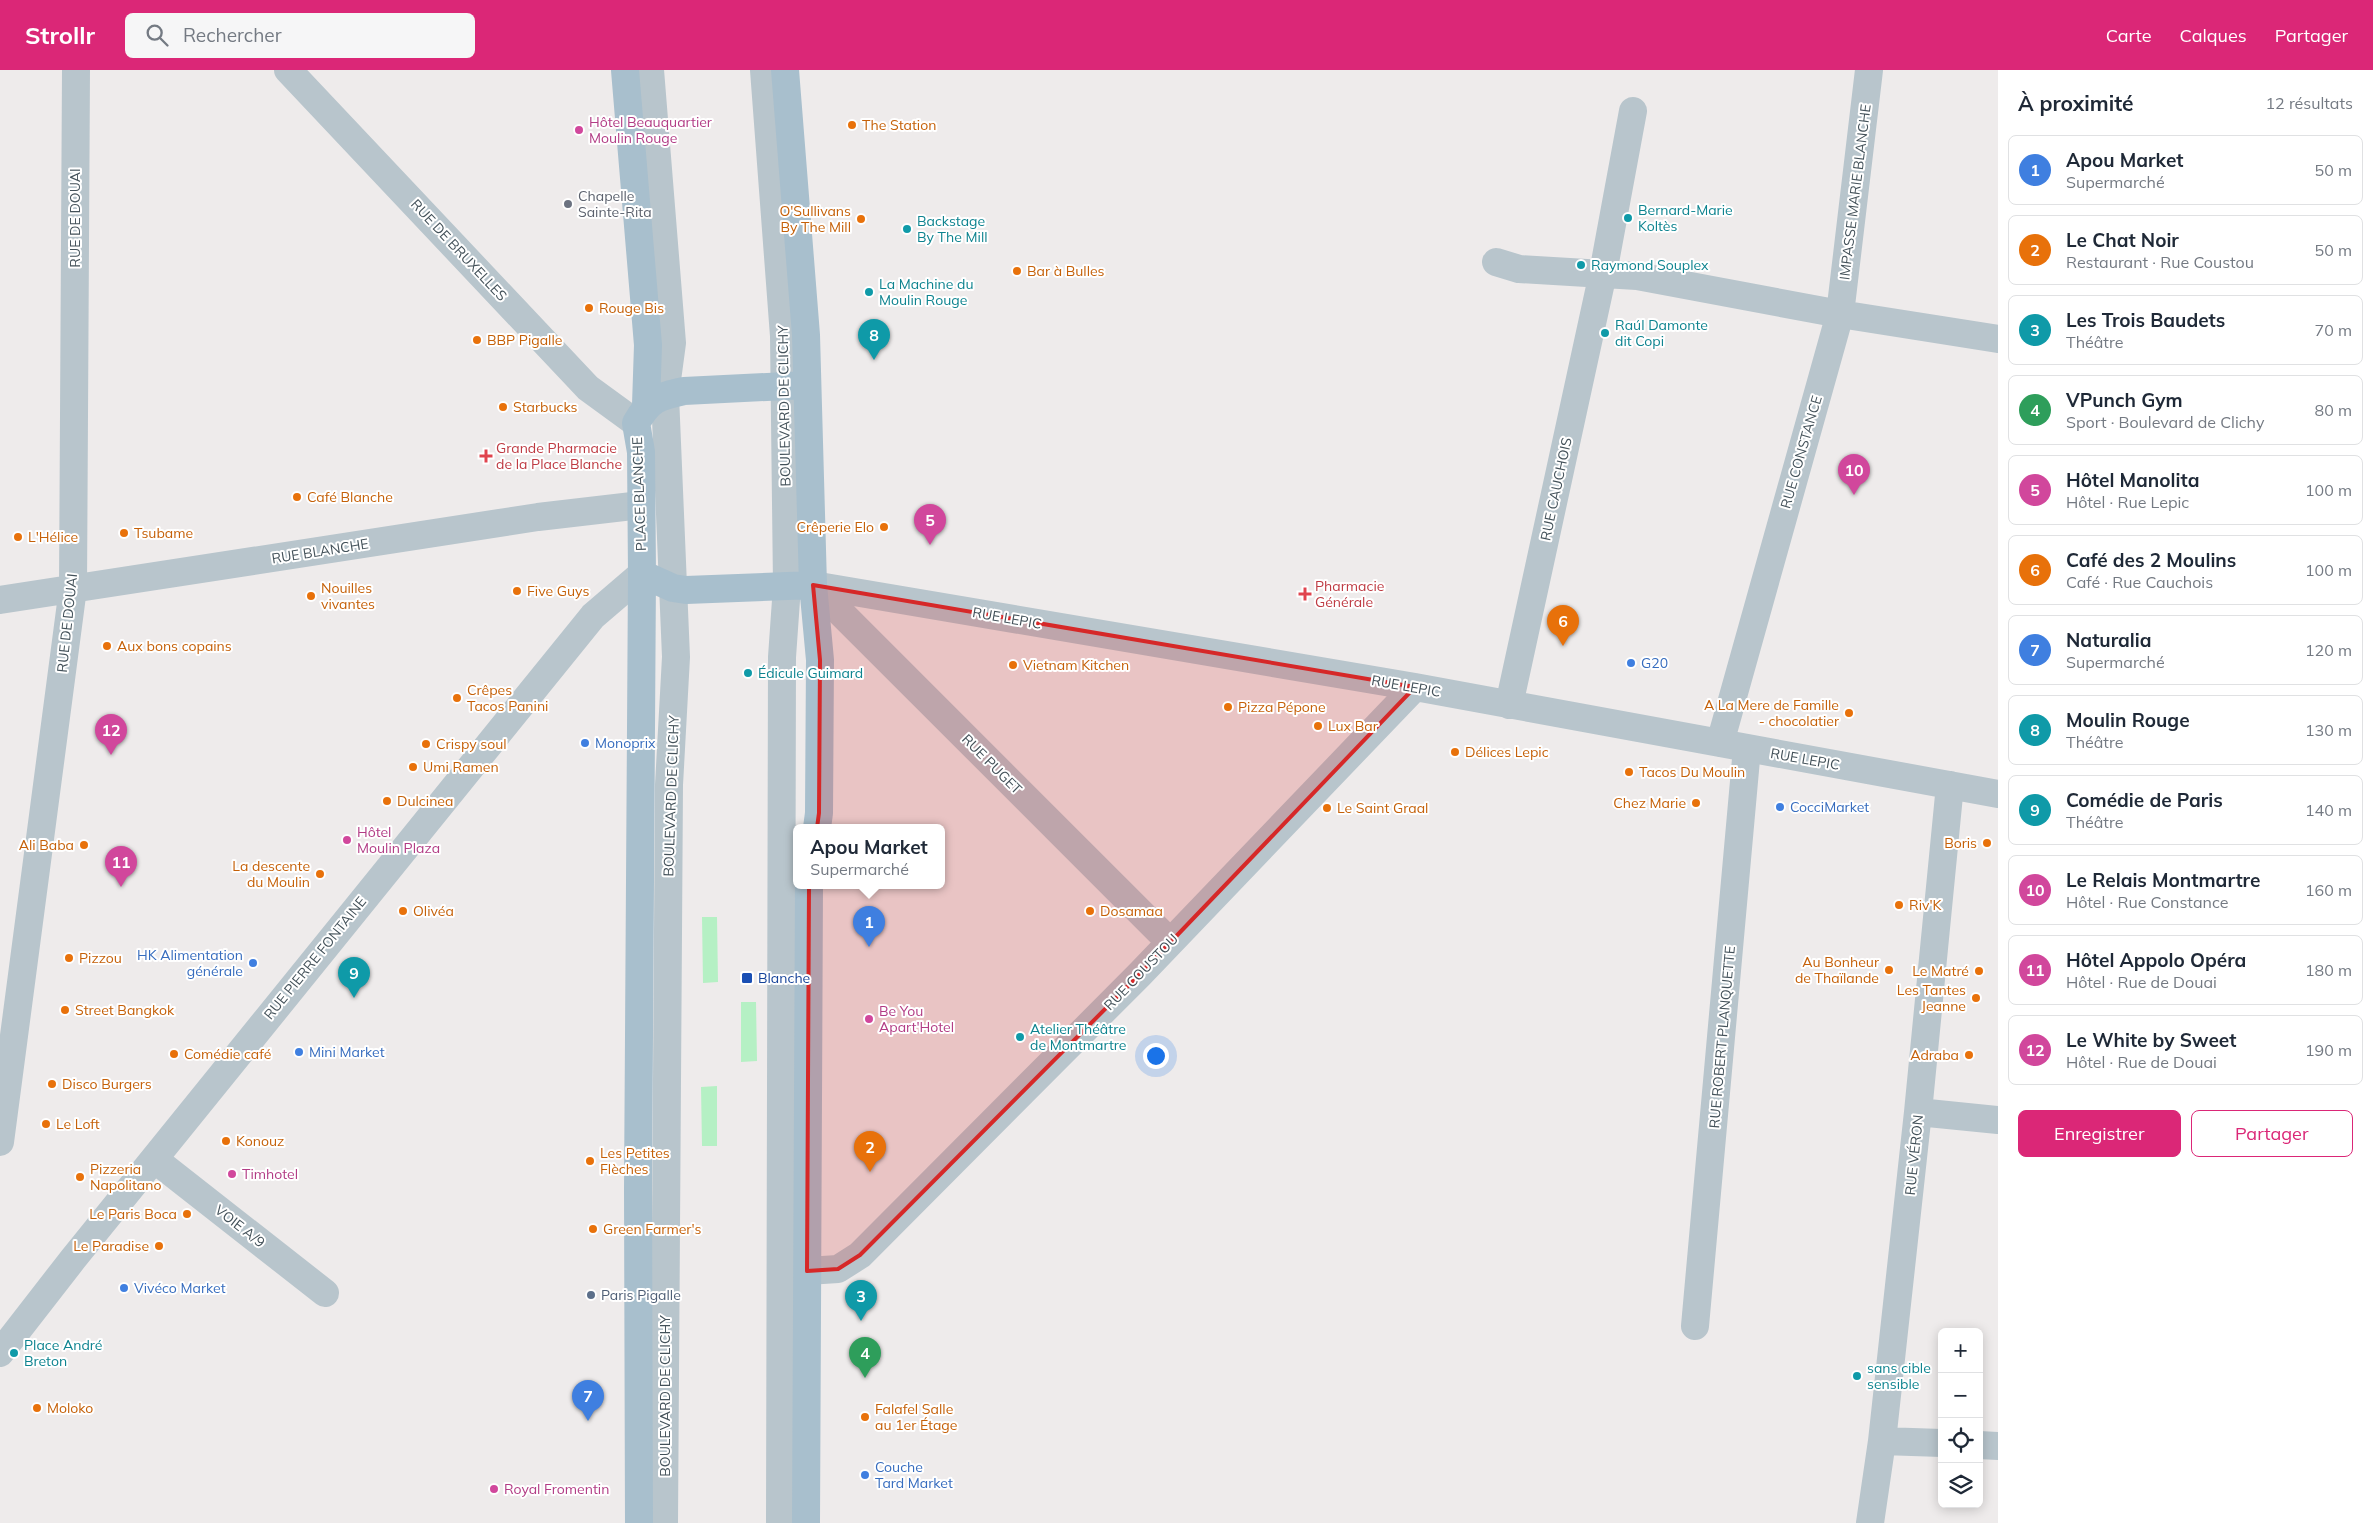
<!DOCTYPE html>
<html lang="fr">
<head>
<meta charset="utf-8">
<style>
	:root { --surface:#fff; --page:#f6f6f7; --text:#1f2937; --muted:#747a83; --line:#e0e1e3; --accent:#db2777 }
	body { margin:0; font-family:Mulish,sans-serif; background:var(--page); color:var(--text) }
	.controls { position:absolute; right:15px; bottom:15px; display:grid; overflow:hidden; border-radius:8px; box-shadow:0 2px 12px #0003 }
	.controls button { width:45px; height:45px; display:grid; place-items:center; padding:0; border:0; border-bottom:1px solid var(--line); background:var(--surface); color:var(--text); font:25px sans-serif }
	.you { position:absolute; left:1155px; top:985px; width:18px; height:18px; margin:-12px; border:4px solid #fff; border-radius:50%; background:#1a73e8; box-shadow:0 0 0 8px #1a73e833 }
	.badge { display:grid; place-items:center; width:32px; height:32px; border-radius:50%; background:var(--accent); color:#fff; font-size:16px; font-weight:700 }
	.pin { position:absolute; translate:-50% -41px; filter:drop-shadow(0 1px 2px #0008) }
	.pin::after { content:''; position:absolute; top:26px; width:18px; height:15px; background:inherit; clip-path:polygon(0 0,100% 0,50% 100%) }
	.popup { position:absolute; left:793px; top:754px; width:152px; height:65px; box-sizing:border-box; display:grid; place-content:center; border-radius:8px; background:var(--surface); filter:drop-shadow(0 1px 4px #0005); font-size:16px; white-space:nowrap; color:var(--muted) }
	.popup b { font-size:19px; color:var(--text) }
	.popup::after { content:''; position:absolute; left:50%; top:100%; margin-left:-10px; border:10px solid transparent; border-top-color:var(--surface) }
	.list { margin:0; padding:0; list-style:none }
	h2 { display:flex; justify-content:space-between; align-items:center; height:65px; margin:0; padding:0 20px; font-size:21px }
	h2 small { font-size:16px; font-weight:400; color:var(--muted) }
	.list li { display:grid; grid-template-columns:32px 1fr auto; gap:15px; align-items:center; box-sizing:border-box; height:70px; margin:0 10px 10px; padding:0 10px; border:1px solid var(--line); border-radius:8px }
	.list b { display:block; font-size:19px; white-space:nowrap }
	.list p { margin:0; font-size:16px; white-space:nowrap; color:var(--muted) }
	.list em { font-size:16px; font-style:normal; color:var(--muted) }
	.actions { display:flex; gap:10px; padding:15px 20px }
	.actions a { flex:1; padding:11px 0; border:1px solid var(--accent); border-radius:8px; text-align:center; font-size:18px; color:var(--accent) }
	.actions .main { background:var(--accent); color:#fff }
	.icon { flex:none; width:28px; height:28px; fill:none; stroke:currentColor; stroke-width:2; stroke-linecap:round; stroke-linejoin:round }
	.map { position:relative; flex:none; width:1998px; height:1453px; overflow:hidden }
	header { display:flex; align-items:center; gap:30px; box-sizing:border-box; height:70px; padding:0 25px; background:var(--accent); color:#fff }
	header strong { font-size:24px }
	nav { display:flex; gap:28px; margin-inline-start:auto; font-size:18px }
	.search { width:350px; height:45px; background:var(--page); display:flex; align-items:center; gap:12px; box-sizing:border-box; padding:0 18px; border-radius:8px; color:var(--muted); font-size:19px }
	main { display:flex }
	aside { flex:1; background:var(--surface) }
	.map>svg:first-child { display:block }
	.green { fill:#b5f0c4 }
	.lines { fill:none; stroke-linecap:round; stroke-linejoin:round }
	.minor { stroke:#b8c5cc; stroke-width:28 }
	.major { stroke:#a8bfcd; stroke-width:28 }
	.marked { fill:#d62828; fill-opacity:0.2; stroke:#d62828; stroke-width:4; stroke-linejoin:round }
	.food-dot { fill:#e8710a; stroke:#fff; stroke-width:2 }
	.hotel-dot { fill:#d1479c; stroke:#fff; stroke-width:2 }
	.worship-dot { fill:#6b7280; stroke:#fff; stroke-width:2 }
	.culture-dot { fill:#0f9aa8; stroke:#fff; stroke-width:2 }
	.health-dot { fill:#e0444e; stroke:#fff; stroke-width:2 }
	.shop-dot { fill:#3f7fe0; stroke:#fff; stroke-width:2 }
	.transit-dot { fill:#1a4fb4; stroke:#fff; stroke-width:2 }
	.service-dot { fill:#5c6f8a; stroke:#fff; stroke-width:2 }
	.labels { text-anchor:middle; stroke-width:4; stroke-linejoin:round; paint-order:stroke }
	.hotel-label { font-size:14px; fill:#b23c85; stroke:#fff; text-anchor:start }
	.food-label { font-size:14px; fill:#c56008; stroke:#fff; text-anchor:start }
	.street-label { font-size:14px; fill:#435159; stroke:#fff }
	.worship-label { font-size:14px; fill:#5b616d; stroke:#fff; text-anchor:start }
	.culture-label { font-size:14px; fill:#0d838f; stroke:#fff; text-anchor:start }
	.health-label { font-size:14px; fill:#be3a42; stroke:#fff; text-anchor:start }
	.shop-label { font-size:14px; fill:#366cbe; stroke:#fff; text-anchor:start }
	.transit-label { font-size:14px; fill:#164399; stroke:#fff; text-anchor:start }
	.service-label { font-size:14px; fill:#4e5e75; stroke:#fff; text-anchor:start }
</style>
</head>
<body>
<header>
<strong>Strollr</strong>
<div class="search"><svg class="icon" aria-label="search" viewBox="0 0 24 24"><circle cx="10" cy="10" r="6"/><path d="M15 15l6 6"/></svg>Rechercher</div>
<nav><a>Carte</a><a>Calques</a><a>Partager</a></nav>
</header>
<main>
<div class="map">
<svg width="1998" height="1453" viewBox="0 0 1998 1453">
	<rect width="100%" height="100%" fill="#eeebeb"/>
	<path class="green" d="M 702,847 L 717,847 L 718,912 L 703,913 Z
		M 741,932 L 756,932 L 757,991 L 741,992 Z
		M 717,1016 L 717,1076 L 702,1076 L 701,1017 Z"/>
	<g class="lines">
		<path class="minor" d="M 288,0 L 588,318 L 636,353
			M 650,0 L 672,273 L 665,325 L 676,587 L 669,715 L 664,1453
			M 764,0 L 784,266 L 787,516 L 782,587 L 780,1453
			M 1496,192 L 1519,199 L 1637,206 L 1840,244 L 1998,269
			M 813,515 L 1415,617 L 1998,724
			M 813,515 L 1170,872
			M 0,530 L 538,447 L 641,435
			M 1509,635 L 1603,203 L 1633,41
			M 1720,673 L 1840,244 L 1869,0
			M 1918,1042 L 1998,1050
			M 0,1072 L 73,518 L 76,0
			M 154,1089 L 325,1223
			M 807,1201 L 838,1199 L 860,1185 L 1140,904 L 1415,617
			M 1695,1256 L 1747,678
			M 0,1283 L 73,1189 L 593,546 L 642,504
			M 1882,1371 L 1942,1373
			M 1979,1375 L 1998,1376
			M 1870,1453 L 1882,1371 L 1918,1042 L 1950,715"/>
		<path class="major" d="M 625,0 L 648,275 L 646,335
			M 785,0 L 806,265 L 813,515 L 820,590 L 819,743 L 817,758
			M 642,504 L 673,518 L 686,520 L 813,515
			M 639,1453 L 638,1120 L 642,504 L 641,382 L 636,353 C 650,329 657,327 684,321 L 807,315
			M 806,1453 L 809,816"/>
	</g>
	<path class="marked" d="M 813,515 L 1415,617 L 1140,904 L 860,1185 L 838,1199 L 807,1201 L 809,816 L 819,743 L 820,590 Z"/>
	<g class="food-dot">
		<circle cx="852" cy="55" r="5"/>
		<circle cx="861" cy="149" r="5"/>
		<circle cx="1017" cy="201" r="5"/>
		<circle cx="589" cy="238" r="5"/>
		<circle cx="477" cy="270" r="5"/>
		<circle cx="503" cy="337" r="5"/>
		<circle cx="297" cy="427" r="5"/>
		<circle cx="884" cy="457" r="5"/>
		<circle cx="124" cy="463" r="5"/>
		<circle cx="18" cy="467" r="5"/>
		<circle cx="517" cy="521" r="5"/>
		<circle cx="311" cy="526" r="5"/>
		<circle cx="107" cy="576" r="5"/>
		<circle cx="1013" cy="595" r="5"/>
		<circle cx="457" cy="628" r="5"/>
		<circle cx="1228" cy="637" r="5"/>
		<circle cx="1849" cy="643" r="5"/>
		<circle cx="1318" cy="656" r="5"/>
		<circle cx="426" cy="674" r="5"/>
		<circle cx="1455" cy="682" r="5"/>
		<circle cx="413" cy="697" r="5"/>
		<circle cx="1629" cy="702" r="5"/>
		<circle cx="387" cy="731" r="5"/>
		<circle cx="1696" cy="733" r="5"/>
		<circle cx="1327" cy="738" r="5"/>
		<circle cx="1987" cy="773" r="5"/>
		<circle cx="84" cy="775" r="5"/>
		<circle cx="320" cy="804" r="5"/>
		<circle cx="1899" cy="835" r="5"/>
		<circle cx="403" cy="841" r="5"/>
		<circle cx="1090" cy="841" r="5"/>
		<circle cx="69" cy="888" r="5"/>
		<circle cx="1889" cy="900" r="5"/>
		<circle cx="1979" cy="901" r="5"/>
		<circle cx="1976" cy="928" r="5"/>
		<circle cx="65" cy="940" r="5"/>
		<circle cx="174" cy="984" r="5"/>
		<circle cx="1969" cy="985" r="5"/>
		<circle cx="52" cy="1014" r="5"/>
		<circle cx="46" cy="1054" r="5"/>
		<circle cx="226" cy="1071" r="5"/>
		<circle cx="590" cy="1091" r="5"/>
		<circle cx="80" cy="1107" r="5"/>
		<circle cx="187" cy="1144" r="5"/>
		<circle cx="593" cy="1159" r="5"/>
		<circle cx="159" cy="1176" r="5"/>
		<circle cx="37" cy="1338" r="5"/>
		<circle cx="865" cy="1347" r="5"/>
	</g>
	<g class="hotel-dot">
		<circle cx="579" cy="60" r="5"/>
		<circle cx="347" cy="770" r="5"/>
		<circle cx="869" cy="949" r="5"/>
		<circle cx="232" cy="1104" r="5"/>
		<circle cx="494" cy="1419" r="5"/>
	</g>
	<circle class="worship-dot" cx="568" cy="134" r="5"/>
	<g class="culture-dot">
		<circle cx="1628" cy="148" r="5"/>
		<circle cx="907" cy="159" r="5"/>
		<circle cx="1581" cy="195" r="5"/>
		<circle cx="869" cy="222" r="5"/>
		<circle cx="1605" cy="263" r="5"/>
		<circle cx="748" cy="603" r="5"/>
		<circle cx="1020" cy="967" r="5"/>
		<circle cx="14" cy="1283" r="5"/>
		<circle cx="1857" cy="1306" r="5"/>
	</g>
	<g class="health-dot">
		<path d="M483.5 378.5h5v5h5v5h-5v5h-5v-5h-5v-5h5z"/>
		<path d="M1302.5 516.5h5v5h5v5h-5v5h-5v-5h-5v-5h5z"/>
	</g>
	<g class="shop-dot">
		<circle cx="1631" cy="593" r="5"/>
		<circle cx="585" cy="673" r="5"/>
		<circle cx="1780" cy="737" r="5"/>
		<circle cx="253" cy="893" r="5"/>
		<circle cx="299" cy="982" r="5"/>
		<circle cx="124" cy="1218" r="5"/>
		<circle cx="865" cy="1405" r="5"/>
	</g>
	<rect class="transit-dot" x="741" y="902" width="12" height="12" rx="2.5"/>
	<circle class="service-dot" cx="591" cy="1225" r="5"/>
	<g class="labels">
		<g class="hotel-label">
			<text x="589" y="57">Hôtel Beauquartier<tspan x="589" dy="16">Moulin Rouge</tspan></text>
			<text x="357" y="767">Hôtel<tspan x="357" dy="16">Moulin Plaza</tspan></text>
			<text x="879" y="946">Be You<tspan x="879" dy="16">Apart'Hotel</tspan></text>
			<text x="242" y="1109">Timhotel</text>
			<text x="504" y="1424">Royal Fromentin</text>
		</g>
		<g class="food-label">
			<text x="862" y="60">The Station</text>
			<text x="851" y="146" text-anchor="end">O'Sullivans<tspan x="851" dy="16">By The Mill</tspan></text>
			<text x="1027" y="206">Bar à Bulles</text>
			<text x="599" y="243">Rouge Bis</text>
			<text x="487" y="275">BBP Pigalle</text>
			<text x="513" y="342">Starbucks</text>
			<text x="307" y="432">Café Blanche</text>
			<text x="874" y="462" text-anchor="end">Crêperie Elo</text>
			<text x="134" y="468">Tsubame</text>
			<text x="28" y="472">L'Hélice</text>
			<text x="321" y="523">Nouilles<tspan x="321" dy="16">vivantes</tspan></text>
			<text x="527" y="526">Five Guys</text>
			<text x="117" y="581">Aux bons copains</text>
			<text x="1023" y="600">Vietnam Kitchen</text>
			<text x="467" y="625">Crêpes<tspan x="467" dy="16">Tacos Panini</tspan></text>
			<text x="1839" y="640" text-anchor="end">A La Mere de Famille<tspan x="1839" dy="16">- chocolatier</tspan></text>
			<text x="1238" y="642">Pizza Pépone</text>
			<text x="1328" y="661">Lux Bar</text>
			<text x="436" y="679">Crispy soul</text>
			<text x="1465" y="687">Délices Lepic</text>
			<text x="423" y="702">Umi Ramen</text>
			<text x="1639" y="707">Tacos Du Moulin</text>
			<text x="397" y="736">Dulcinea</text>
			<text x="1686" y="738" text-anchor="end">Chez Marie</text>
			<text x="1337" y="743">Le Saint Graal</text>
			<text x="1977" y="778" text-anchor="end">Boris</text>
			<text x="74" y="780" text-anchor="end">Ali Baba</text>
			<text x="310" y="801" text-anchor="end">La descente<tspan x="310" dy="16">du Moulin</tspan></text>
			<text x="1909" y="840">Riv'K</text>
			<text x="413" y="846">Olivéa</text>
			<text x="1100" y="846">Dosamaa</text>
			<text x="79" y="893">Pizzou</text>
			<text x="1879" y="897" text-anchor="end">Au Bonheur<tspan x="1879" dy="16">de Thaïlande</tspan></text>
			<text x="1969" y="906" text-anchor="end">Le Matré</text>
			<text x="1966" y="925" text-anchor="end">Les Tantes<tspan x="1966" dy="16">Jeanne</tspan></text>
			<text x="75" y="945">Street Bangkok</text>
			<text x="184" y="989">Comédie café</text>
			<text x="1959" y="990" text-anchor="end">Adraba</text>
			<text x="62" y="1019">Disco Burgers</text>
			<text x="56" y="1059">Le Loft</text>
			<text x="236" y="1076">Konouz</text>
			<text x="600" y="1088">Les Petites<tspan x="600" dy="16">Flèches</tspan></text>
			<text x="90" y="1104">Pizzeria<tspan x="90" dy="16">Napolitano</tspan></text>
			<text x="177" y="1149" text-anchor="end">Le Paris Boca</text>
			<text x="603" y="1164">Green Farmer's</text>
			<text x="149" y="1181" text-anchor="end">Le Paradise</text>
			<text x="47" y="1343">Moloko</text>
			<text x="875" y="1344">Falafel Salle<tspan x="875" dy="16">au 1er Étage</tspan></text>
		</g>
		<g class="street-label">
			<text transform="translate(1855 122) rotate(-83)" y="5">IMPASSE MARIE BLANCHE</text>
			<text transform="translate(75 148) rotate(-90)" y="5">RUE DE DOUAI</text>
			<text transform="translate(459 180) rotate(47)" y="5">RUE DE BRUXELLES</text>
			<text transform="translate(784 336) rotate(-91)" y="5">BOULEVARD DE CLICHY</text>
			<text transform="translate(1801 382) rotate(-74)" y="5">RUE CONSTANCE</text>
			<text transform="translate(1556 419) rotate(-78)" y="5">RUE CAUCHOIS</text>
			<text transform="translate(639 424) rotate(-92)" y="5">PLACE BLANCHE</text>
			<text transform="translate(320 481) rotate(-9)" y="5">RUE BLANCHE</text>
			<text transform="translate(1007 548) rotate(10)" y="5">RUE LEPIC</text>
			<text transform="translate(67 553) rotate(-84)" y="5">RUE DE DOUAI</text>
			<text transform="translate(1406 616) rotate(10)" y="5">RUE LEPIC</text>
			<text transform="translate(1805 689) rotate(10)" y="5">RUE LEPIC</text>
			<text transform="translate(992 694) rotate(45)" y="5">RUE PUGET</text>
			<text transform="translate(671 726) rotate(-88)" y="5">BOULEVARD DE CLICHY</text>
			<text transform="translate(315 888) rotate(-51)" y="5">RUE PIERRE FONTAINE</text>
			<text transform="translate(1141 902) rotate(-46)" y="5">RUE COUSTOU</text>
			<text transform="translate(1722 967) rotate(-85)" y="5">RUE ROBERT PLANQUETTE</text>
			<text transform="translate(1914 1085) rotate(-84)" y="5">RUE VÉRON</text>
			<text transform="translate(240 1156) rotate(38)" y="5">VOIE A/9</text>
			<text transform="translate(665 1326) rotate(-90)" y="5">BOULEVARD DE CLICHY</text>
		</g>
		<g class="worship-label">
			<text x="578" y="131">Chapelle<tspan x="578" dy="16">Sainte-Rita</tspan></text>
		</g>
		<g class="culture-label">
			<text x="1638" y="145">Bernard-Marie<tspan x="1638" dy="16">Koltès</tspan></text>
			<text x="917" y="156">Backstage<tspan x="917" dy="16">By The Mill</tspan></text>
			<text x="1591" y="200">Raymond Souplex</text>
			<text x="879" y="219">La Machine du<tspan x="879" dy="16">Moulin Rouge</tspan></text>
			<text x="1615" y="260">Raúl Damonte<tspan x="1615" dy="16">dit Copi</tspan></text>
			<text x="758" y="608">Édicule Guimard</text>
			<text x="1030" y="964">Atelier Théâtre<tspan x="1030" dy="16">de Montmartre</tspan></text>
			<text x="24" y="1280">Place André<tspan x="24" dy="16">Breton</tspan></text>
			<text x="1867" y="1303">sans cible<tspan x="1867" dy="16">sensible</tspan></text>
		</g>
		<g class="health-label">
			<text x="496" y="383">Grande Pharmacie<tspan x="496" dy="16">de la Place Blanche</tspan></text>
			<text x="1315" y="521">Pharmacie<tspan x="1315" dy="16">Générale</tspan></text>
		</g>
		<g class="shop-label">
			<text x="1641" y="598">G20</text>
			<text x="595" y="678">Monoprix</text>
			<text x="1790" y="742">CocciMarket</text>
			<text x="243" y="890" text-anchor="end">HK Alimentation<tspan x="243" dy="16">générale</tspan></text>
			<text x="309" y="987">Mini Market</text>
			<text x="134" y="1223">Vivéco Market</text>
			<text x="875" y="1402">Couche<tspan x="875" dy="16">Tard Market</tspan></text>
		</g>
		<g class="transit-label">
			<text x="758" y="913">Blanche</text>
		</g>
		<g class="service-label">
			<text x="601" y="1230">Paris Pigalle</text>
		</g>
	</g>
</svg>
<div class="controls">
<button>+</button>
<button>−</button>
<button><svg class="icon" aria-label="locate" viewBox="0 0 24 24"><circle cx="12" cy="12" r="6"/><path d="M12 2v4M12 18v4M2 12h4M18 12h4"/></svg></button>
<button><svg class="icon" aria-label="layers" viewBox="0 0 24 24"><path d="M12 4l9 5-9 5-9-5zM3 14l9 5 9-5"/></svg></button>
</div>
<div class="you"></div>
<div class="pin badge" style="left:869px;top:877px;background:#3f7fe0">1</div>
<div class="popup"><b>Apou Market</b>Supermarché</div>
<div class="pin badge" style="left:870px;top:1102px;background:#e8710a">2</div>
<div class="pin badge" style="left:861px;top:1251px;background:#0f9aa8">3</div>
<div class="pin badge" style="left:865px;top:1308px;background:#2e9e5b">4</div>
<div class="pin badge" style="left:930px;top:475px;background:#d1479c">5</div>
<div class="pin badge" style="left:1563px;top:576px;background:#e8710a">6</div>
<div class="pin badge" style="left:588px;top:1351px;background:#3f7fe0">7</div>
<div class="pin badge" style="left:874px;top:290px;background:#0f9aa8">8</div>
<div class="pin badge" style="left:354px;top:928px;background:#0f9aa8">9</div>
<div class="pin badge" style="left:1854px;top:425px;background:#d1479c">10</div>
<div class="pin badge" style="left:121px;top:817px;background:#d1479c">11</div>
<div class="pin badge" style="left:111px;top:685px;background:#d1479c">12</div>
</div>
<aside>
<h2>À proximité<small>12 résultats</small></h2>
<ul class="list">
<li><span class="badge" style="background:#3f7fe0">1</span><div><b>Apou Market</b><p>Supermarché</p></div><em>50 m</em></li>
<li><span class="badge" style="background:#e8710a">2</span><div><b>Le Chat Noir</b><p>Restaurant · Rue Coustou</p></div><em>50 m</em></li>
<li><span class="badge" style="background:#0f9aa8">3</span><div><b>Les Trois Baudets</b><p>Théâtre</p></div><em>70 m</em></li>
<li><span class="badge" style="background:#2e9e5b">4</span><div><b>VPunch Gym</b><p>Sport · Boulevard de Clichy</p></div><em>80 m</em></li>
<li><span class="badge" style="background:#d1479c">5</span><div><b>Hôtel Manolita</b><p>Hôtel · Rue Lepic</p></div><em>100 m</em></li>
<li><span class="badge" style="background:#e8710a">6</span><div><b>Café des 2 Moulins</b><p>Café · Rue Cauchois</p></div><em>100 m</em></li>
<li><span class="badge" style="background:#3f7fe0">7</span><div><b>Naturalia</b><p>Supermarché</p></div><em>120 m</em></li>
<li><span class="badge" style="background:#0f9aa8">8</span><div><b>Moulin Rouge</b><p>Théâtre</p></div><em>130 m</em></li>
<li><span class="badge" style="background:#0f9aa8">9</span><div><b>Comédie de Paris</b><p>Théâtre</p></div><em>140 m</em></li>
<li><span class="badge" style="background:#d1479c">10</span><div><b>Le Relais Montmartre</b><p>Hôtel · Rue Constance</p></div><em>160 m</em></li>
<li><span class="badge" style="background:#d1479c">11</span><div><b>Hôtel Appolo Opéra</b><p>Hôtel · Rue de Douai</p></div><em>180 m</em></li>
<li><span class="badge" style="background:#d1479c">12</span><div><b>Le White by Sweet</b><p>Hôtel · Rue de Douai</p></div><em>190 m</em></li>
</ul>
<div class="actions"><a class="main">Enregistrer</a><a>Partager</a></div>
</aside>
</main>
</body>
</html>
